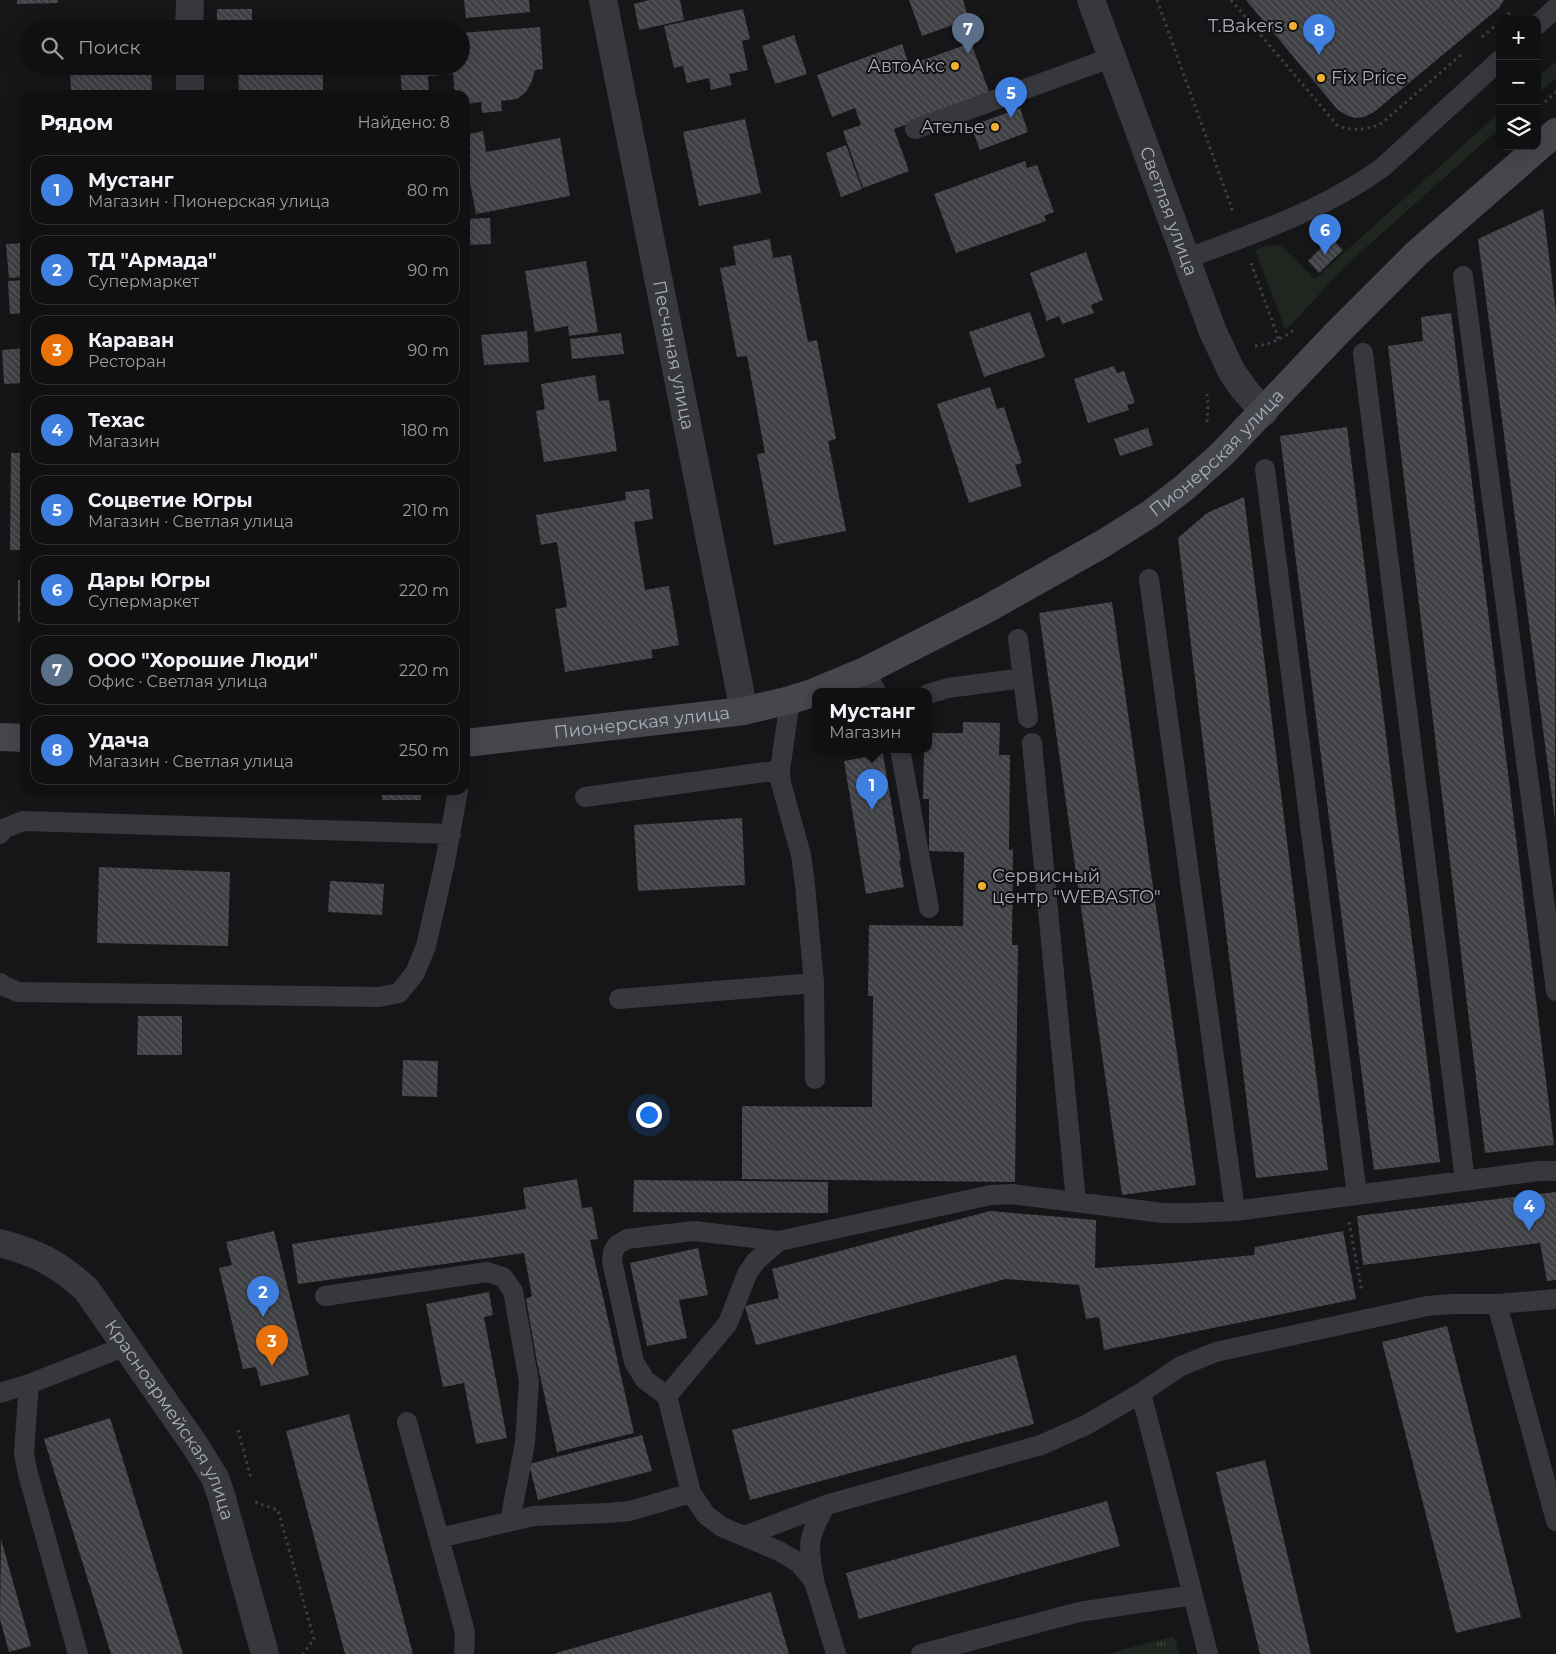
<!DOCTYPE html>
<html lang="ru">
<head>
<meta charset="utf-8">
<style>
	:root { --surface:#101012; --page:#19191b; --text:#f1f3f6; --muted:#9c9d9f; --line:#303032; --accent:#1a73e8 }
	body { margin:0; font-family:Montserrat,sans-serif; background:var(--page); color:var(--text) }
	.controls { position:absolute; right:15px; top:15px; display:grid; overflow:hidden; border-radius:10px; box-shadow:0 5px 20px #0002 }
	.controls button { width:45px; height:45px; display:grid; place-items:center; padding:0; border:0; border-bottom:1px solid var(--line); background:var(--surface); color:var(--text); font:25px sans-serif }
	.you { position:absolute; left:648px; top:1114px; width:18px; height:18px; margin:-12px; border:4px solid #fff; border-radius:50%; background:#1a73e8; box-shadow:0 0 0 8px #1a73e833 }
	.badge { display:grid; place-items:center; width:32px; height:32px; border-radius:50%; background:var(--accent); color:#fff; font-size:16px; font-weight:700 }
	.pin { position:absolute; translate:-50% -41px; filter:drop-shadow(0 1px 2px #0008) }
	.pin::after { content:''; position:absolute; top:26px; width:18px; height:15px; background:inherit; clip-path:polygon(0 0,100% 0,50% 100%) }
	.popup { position:absolute; left:812px; top:688px; width:120px; height:65px; box-sizing:border-box; display:grid; place-content:center; border-radius:10px; background:var(--surface); filter:drop-shadow(0 1px 4px #0005); font-size:16px; white-space:nowrap; color:var(--muted) }
	.popup b { font-size:19px; color:var(--text) }
	.popup::after { content:''; position:absolute; left:50%; top:100%; margin-left:-10px; border:10px solid transparent; border-top-color:var(--surface) }
	.list { margin:0; padding:0; list-style:none }
	h2 { display:flex; justify-content:space-between; align-items:center; height:65px; margin:0; padding:0 20px; font-size:21px }
	h2 small { font-size:16px; font-weight:400; color:var(--muted) }
	.list li { display:grid; grid-template-columns:32px 1fr auto; gap:15px; align-items:center; box-sizing:border-box; height:70px; margin:0 10px 10px; padding:0 10px; border:1px solid var(--line); border-radius:15px }
	.list b { display:block; font-size:19px; white-space:nowrap }
	.list p { margin:0; font-size:16px; white-space:nowrap; color:var(--muted) }
	.list em { font-size:16px; font-style:normal; color:var(--muted) }
	.icon { flex:none; width:28px; height:28px; fill:none; stroke:currentColor; stroke-width:2; stroke-linecap:round; stroke-linejoin:round }
	.map { position:relative; flex:none; width:1556px; height:1654px; overflow:hidden }
	.search { position:absolute; background:var(--surface); box-shadow:0 5px 20px #0002; left:20px; top:20px; width:450px; height:55px; display:flex; align-items:center; gap:12px; box-sizing:border-box; padding:0 18px; border-radius:28px; color:var(--muted); font-size:19px }
	.panel { position:absolute; background:var(--surface); box-shadow:0 5px 20px #0002; left:20px; top:90px; width:450px; height:705px; border-radius:15px }
	.map>svg:first-child { display:block }
	.green { fill:#1e261f }
	.park { fill:url(#park-tufts) }
	.building { fill:url(#building-back-hatch) }
	.lines { fill:none; stroke-linecap:round; stroke-linejoin:round }
	.path { stroke:#3d3f44; stroke-width:3; stroke-dasharray:2.5 4; stroke-linecap:butt }
	.lane { stroke:#37383d; stroke-width:20 }
	.street { stroke:#37383d; stroke-width:28 }
	.secondary { stroke:#45474d; stroke-width:28 }
	.poi-dot { fill:#f2b134; stroke:#111113; stroke-width:2 }
	.labels { text-anchor:middle; stroke-width:4; stroke-linejoin:round; paint-order:stroke }
	.poi-label { font-size:18px; fill:#a8adb8; stroke:#111113; text-anchor:end }
	.street-label { font-size:18px; fill:#a8adb8; stroke:#111113 }
</style>
</head>
<body>
<div class="map">
<svg width="1556" height="1654" viewBox="0 0 1556 1654">
	<defs>
		<pattern id="park-tufts" width="24" height="20" patternUnits="userSpaceOnUse" patternTransform="scale(1.25)"><rect width="24" height="20" fill="#1e261f"/><path d="M3 7l-1-3M5 7V3M7 7l1-3M15 17l-1-3M17 17v-4M19 17l1-3" fill="none" stroke="#3c433d"/></pattern>
		<pattern id="building-back-hatch" width="6" height="6" patternUnits="userSpaceOnUse" patternTransform="scale(1.25)"><rect width="6" height="6" fill="#404145"/><path d="M-1 5l2 2M0 0l6 6M5-1l2 2" fill="none" stroke="#595a5e"/></pattern>
	</defs>
	<rect width="100%" height="100%" fill="#161618"/>
	<path class="green" d="M 1556,61 L 1556,78 L 1537,94 L 1537,78 Z
		M 1500,112 L 1500,128 L 1343,268 L 1293,323 L 1285,329 L 1255,250 L 1269,245 L 1281,246 L 1315,279 Z"/>
	<path class="park" d="M 1174,1636 L 1179,1654 L 1108,1654 Z"/>
	<path class="building" d="M 17,0 L 58,0 L 58,3 L 17,4 Z
		M 464,0 L 529,0 L 530,12 L 466,18 Z
		M 649,0 L 680,0 L 684,20 L 639,30 L 634,4 Z
		M 909,0 L 963,0 L 969,19 L 922,36 Z
		M 1246,0 L 1504,0 L 1499,8 L 1374,112 L 1364,117 L 1356,118 L 1348,116 L 1338,110 Z
		M 217,9 L 252,9 L 252,29 L 217,29 Z
		M 743,9 L 750,39 L 742,41 L 748,70 L 729,74 L 732,85 L 711,90 L 709,78 L 687,83 L 683,66 L 674,68 L 664,26 Z
		M 540,27 L 543,69 L 535,70 L 532,81 L 526,92 L 517,99 L 501,101 L 502,111 L 482,113 L 481,102 L 465,104 L 465,95 L 455,95 L 453,74 L 428,76 L 429,95 L 402,95 L 400,66 L 461,66 L 461,33 Z
		M 794,35 L 807,74 L 775,84 L 762,46 Z
		M 971,43 L 990,94 L 894,129 L 909,171 L 863,188 L 843,131 L 861,125 L 855,108 L 832,117 L 817,75 L 902,44 L 909,65 Z
		M 70,66 L 151,66 L 152,92 L 127,93 L 127,95 L 71,95 Z
		M 238,66 L 323,66 L 323,95 L 239,95 Z
		M 1020,108 L 1028,132 L 980,150 L 971,126 Z
		M 745,119 L 761,193 L 699,206 L 683,132 Z
		M 483,131 L 486,152 L 560,138 L 570,196 L 476,214 L 465,157 L 465,135 Z
		M 846,145 L 862,189 L 841,197 L 826,153 Z
		M 1025,161 L 1027,168 L 1037,165 L 1054,212 L 1044,216 L 1046,221 L 956,253 L 934,194 Z
		M 1543,209 L 1556,311 L 1555,820 L 1478,239 Z
		M 490,218 L 491,244 L 465,245 L 465,219 Z
		M 1331,238 L 1343,250 L 1319,273 L 1308,261 Z
		M 770,239 L 773,258 L 791,255 L 808,342 L 817,340 L 836,439 L 828,441 L 846,531 L 774,545 L 757,454 L 765,453 L 747,356 L 737,357 L 720,268 L 736,265 L 733,246 Z
		M 25,243 L 25,277 L 9,278 L 6,244 Z
		M 1086,252 L 1103,300 L 1091,305 L 1094,313 L 1062,324 L 1059,316 L 1047,321 L 1030,273 Z
		M 586,261 L 598,332 L 569,336 L 568,326 L 535,332 L 525,271 Z
		M 25,280 L 25,313 L 10,314 L 8,281 Z
		M 1030,312 L 1045,357 L 984,377 L 969,332 Z
		M 1451,313 L 1554,1145 L 1485,1153 L 1388,346 L 1423,341 L 1421,317 Z
		M 527,331 L 529,362 L 484,365 L 481,335 Z
		M 621,333 L 624,354 L 572,359 L 570,339 Z
		M 25,348 L 25,383 L 4,384 L 2,350 Z
		M 1114,366 L 1117,373 L 1124,371 L 1135,403 L 1127,405 L 1129,410 L 1088,423 L 1074,379 Z
		M 595,375 L 599,401 L 609,400 L 617,451 L 544,462 L 536,411 L 545,409 L 541,384 Z
		M 990,387 L 997,409 L 1004,407 L 1022,463 L 1015,465 L 1022,486 L 969,503 L 937,404 Z
		M 1347,427 L 1440,1162 L 1374,1170 L 1280,436 Z
		M 1148,428 L 1153,445 L 1120,456 L 1114,439 Z
		M 11,453 L 25,453 L 25,550 L 10,550 Z
		M 649,489 L 653,519 L 634,522 L 645,590 L 669,586 L 679,645 L 651,650 L 653,658 L 565,672 L 555,609 L 567,607 L 557,542 L 541,545 L 536,515 L 626,500 L 625,492 Z
		M 1244,497 L 1328,1170 L 1256,1178 L 1178,538 L 1207,513 Z
		M 18,580 L 25,580 L 25,622 L 18,622 Z
		M 1112,602 L 1196,1185 L 1122,1195 L 1039,613 Z
		M 963,722 L 1000,723 L 999,755 L 1010,755 L 1009,850 L 1013,849 L 1012,945 L 1018,945 L 1015,1182 L 742,1179 L 742,1106 L 872,1107 L 873,996 L 868,996 L 869,925 L 963,926 L 964,852 L 929,851 L 929,799 L 923,799 L 924,749 L 928,749 L 928,733 L 963,733 Z
		M 883,754 L 901,860 L 899,860 L 904,887 L 866,894 L 844,761 Z
		M 382,790 L 421,790 L 421,800 L 382,800 Z
		M 742,818 L 745,885 L 638,891 L 634,825 Z
		M 99,867 L 230,872 L 228,946 L 97,943 Z
		M 330,881 L 384,884 L 382,915 L 328,912 Z
		M 138,1016 L 182,1016 L 182,1055 L 137,1055 Z
		M 403,1060 L 438,1061 L 437,1097 L 402,1096 Z
		M 577,1179 L 582,1208 L 592,1207 L 598,1239 L 590,1240 L 634,1433 L 557,1452 L 537,1362 L 526,1299 L 532,1296 L 524,1253 L 298,1284 L 292,1244 L 526,1209 L 523,1188 Z
		M 634,1180 L 828,1182 L 828,1213 L 633,1212 Z
		M 1556,1192 L 1556,1280 L 1547,1281 L 1540,1243 L 1363,1265 L 1357,1216 Z
		M 990,1211 L 1096,1220 L 1095,1268 L 1173,1263 L 1254,1255 L 1255,1247 L 1343,1231 L 1356,1299 L 1104,1350 L 1099,1317 L 1086,1319 L 1079,1285 L 1006,1279 L 756,1345 L 745,1306 L 779,1298 L 772,1269 Z
		M 274,1231 L 309,1375 L 261,1386 L 256,1367 L 243,1369 L 219,1268 L 232,1265 L 226,1242 Z
		M 698,1248 L 708,1295 L 679,1300 L 687,1338 L 647,1346 L 630,1263 Z
		M 489,1292 L 493,1315 L 484,1317 L 507,1438 L 476,1444 L 464,1383 L 443,1387 L 426,1304 Z
		M 1447,1326 L 1521,1617 L 1456,1633 L 1382,1342 Z
		M 1016,1355 L 1034,1424 L 750,1500 L 732,1430 Z
		M 349,1414 L 413,1654 L 345,1654 L 286,1431 Z
		M 110,1418 L 183,1654 L 111,1654 L 44,1439 Z
		M 642,1435 L 652,1471 L 538,1500 L 529,1464 Z
		M 1265,1460 L 1311,1654 L 1260,1654 L 1216,1472 Z
		M 1107,1501 L 1120,1546 L 859,1619 L 846,1573 Z
		M 1,1539 L 31,1646 L 9,1652 L 0,1619 Z
		M 771,1592 L 789,1654 L 556,1654 L 556,1653 Z"/>
	<g class="lines">
		<path class="path" d="M 1157,0 L 1233,212
			M 1231,0 L 1337,125 C 1353,132 1367,130 1382,123 L 1462,54
			M 1503,19 L 1512,11
			M 1482,37 L 1500,22
			M 1545,102 L 1556,92
			M 1251,263 L 1279,340
			M 1255,346 C 1270,345 1283,338 1295,329
			M 1207,422 L 1208,403 L 1207,394
			M 1349,1222 L 1362,1292
			M 238,1430 L 251,1478
			M 256,1501 L 257,1503 L 278,1510 L 314,1639 L 303,1654"/>
		<path class="lane" d="M 1537,25 L 1556,8
			M 915,129 L 1113,57
			M 1185,259 C 1253,234 1324,210 1383,167 L 1500,60
			M 1463,276 L 1556,991
			M 1363,353 L 1465,1181
			M 1265,469 L 1357,1195
			M 1149,579 L 1235,1211
			M 1018,639 L 1028,718
			M 865,671 L 876,691
			M 928,694 L 948,688 L 1023,678
			M 790,700 L 780,770 L 781,783 L 801,855 L 805,885 L 814,983 L 815,1079
			M 1032,743 L 1076,1202
			M 900,749 L 929,908
			M 585,797 L 780,770
			M 0,834 L 3,829 L 23,821 L 451,834
			M 0,983 L 4,986 L 18,992 L 379,997 L 399,993 L 415,973 L 426,946 L 445,862 L 458,790
			M 619,999 L 814,983
			M 779,1241 L 694,1231 L 627,1239 L 617,1245 L 613,1252 L 612,1261 L 634,1362 L 645,1380 L 667,1396 L 691,1493 L 706,1515 L 722,1527 L 779,1551 L 799,1563 L 814,1581 L 836,1654
			M 325,1296 L 487,1272 L 503,1277 L 513,1291 L 529,1382 L 525,1443 L 510,1521
			M 1497,1304 L 1556,1299
			M 0,1393 L 29,1384
			M 1141,1393 L 1208,1654
			M 667,1396 L 728,1323 L 747,1274 L 756,1261 L 779,1241 L 991,1195 L 1011,1194 L 1163,1213 L 1193,1213 L 1235,1211 L 1538,1171 L 1556,1171
			M 407,1422 L 465,1632 L 464,1654
			M 744,1536 L 826,1505 L 1041,1445 L 1086,1425 L 1141,1393 L 1181,1366 L 1216,1352 L 1427,1306 L 1453,1304 L 1497,1304 L 1556,1521
			M 439,1538 L 534,1516 L 607,1513 L 630,1511 L 691,1493
			M 814,1579 C 807,1544 808,1536 826,1505
			M 78,1654 L 28,1474 L 24,1453 L 29,1384 L 126,1346
			M 921,1654 L 1079,1612 L 1193,1595"/>
		<g class="street">
			<path id="s1" d="M 603,0 L 744,711"/>
			<path id="s2" d="M 1091,0 L 1213,332 L 1232,372 L 1243,388 L 1264,412"/>
			<path d="M 189,29 L 190,0"/>
			<path d="M 190,66 L 190,95"/>
			<path id="s3" d="M 0,1243 C 37,1253 57,1263 86,1289 L 196,1447 L 215,1478 L 221,1495 L 265,1654"/>
		</g>
		<g class="secondary">
			<path id="s4" d="M 817,691 L 865,671 L 987,609 L 1104,543 L 1150,514 L 1185,487 L 1222,454 L 1336,334 L 1417,253 L 1556,132"/>
			<path d="M 0,737 L 25,738"/>
			<path id="s5" d="M 465,743 L 744,711 L 790,700 L 816,692"/>
		</g>
	</g>
	<g class="poi-dot">
		<circle cx="1293" cy="26" r="5"/>
		<circle cx="955" cy="66" r="5"/>
		<circle cx="1321" cy="78" r="5"/>
		<circle cx="995" cy="127" r="5"/>
		<circle cx="982" cy="886" r="5"/>
	</g>
	<g class="labels">
		<g class="poi-label">
			<text x="1283" y="32">T.Bakers</text>
			<text x="945" y="72">АвтоАкс</text>
			<text x="1331" y="84" text-anchor="start">Fix Price</text>
			<text x="985" y="133">Ателье</text>
			<text x="992" y="882" text-anchor="start">Сервисный<tspan x="992" dy="21">центр "WEBASTO"</tspan></text>
		</g>
		<g class="street-label">
			<text dy="6" stroke="none"><textPath href="#s2" startOffset="225">Светлая улица</textPath></text>
			<text dy="6" stroke="none"><textPath href="#s1" startOffset="362">Песчаная улица</textPath></text>
			<text dy="6" stroke="none"><textPath href="#s4" startOffset="468">Пионерская улица</textPath></text>
			<text dy="6" stroke="none"><textPath href="#s5" startOffset="178">Пионерская улица</textPath></text>
			<text dy="6" stroke="none"><textPath href="#s3" startOffset="255">Красноармейская улица</textPath></text>
		</g>
	</g>
</svg>
<div class="controls">
<button>+</button>
<button>−</button>
<button><svg class="icon" aria-label="layers" viewBox="0 0 24 24"><path d="M12 4l9 5-9 5-9-5zM3 14l9 5 9-5"/></svg></button>
</div>
<div class="you"></div>
<div class="pin badge" style="left:872px;top:810px;background:#3f7fe0">1</div>
<div class="popup"><b>Мустанг</b>Магазин</div>
<div class="pin badge" style="left:263px;top:1317px;background:#3f7fe0">2</div>
<div class="pin badge" style="left:272px;top:1366px;background:#e8710a">3</div>
<div class="pin badge" style="left:1529px;top:1231px;background:#3f7fe0">4</div>
<div class="pin badge" style="left:1011px;top:118px;background:#3f7fe0">5</div>
<div class="pin badge" style="left:1325px;top:255px;background:#3f7fe0">6</div>
<div class="pin badge" style="left:968px;top:54px;background:#5c6f8a">7</div>
<div class="pin badge" style="left:1319px;top:55px;background:#3f7fe0">8</div>
<div class="search"><svg class="icon" aria-label="search" viewBox="0 0 24 24"><circle cx="10" cy="10" r="6"/><path d="M15 15l6 6"/></svg>Поиск</div>
<section class="panel">
<h2>Рядом<small>Найдено: 8</small></h2>
<ul class="list">
<li><span class="badge" style="background:#3f7fe0">1</span><div><b>Мустанг</b><p>Магазин · Пионерская улица</p></div><em>80 m</em></li>
<li><span class="badge" style="background:#3f7fe0">2</span><div><b>ТД &quot;Армада&quot;</b><p>Супермаркет</p></div><em>90 m</em></li>
<li><span class="badge" style="background:#e8710a">3</span><div><b>Караван</b><p>Ресторан</p></div><em>90 m</em></li>
<li><span class="badge" style="background:#3f7fe0">4</span><div><b>Техас</b><p>Магазин</p></div><em>180 m</em></li>
<li><span class="badge" style="background:#3f7fe0">5</span><div><b>Соцветие Югры</b><p>Магазин · Светлая улица</p></div><em>210 m</em></li>
<li><span class="badge" style="background:#3f7fe0">6</span><div><b>Дары Югры</b><p>Супермаркет</p></div><em>220 m</em></li>
<li><span class="badge" style="background:#5c6f8a">7</span><div><b>ООО &quot;Хорошие Люди&quot;</b><p>Офис · Светлая улица</p></div><em>220 m</em></li>
<li><span class="badge" style="background:#3f7fe0">8</span><div><b>Удача</b><p>Магазин · Светлая улица</p></div><em>250 m</em></li>
</ul>
</section>
</div>
</body>
</html>
